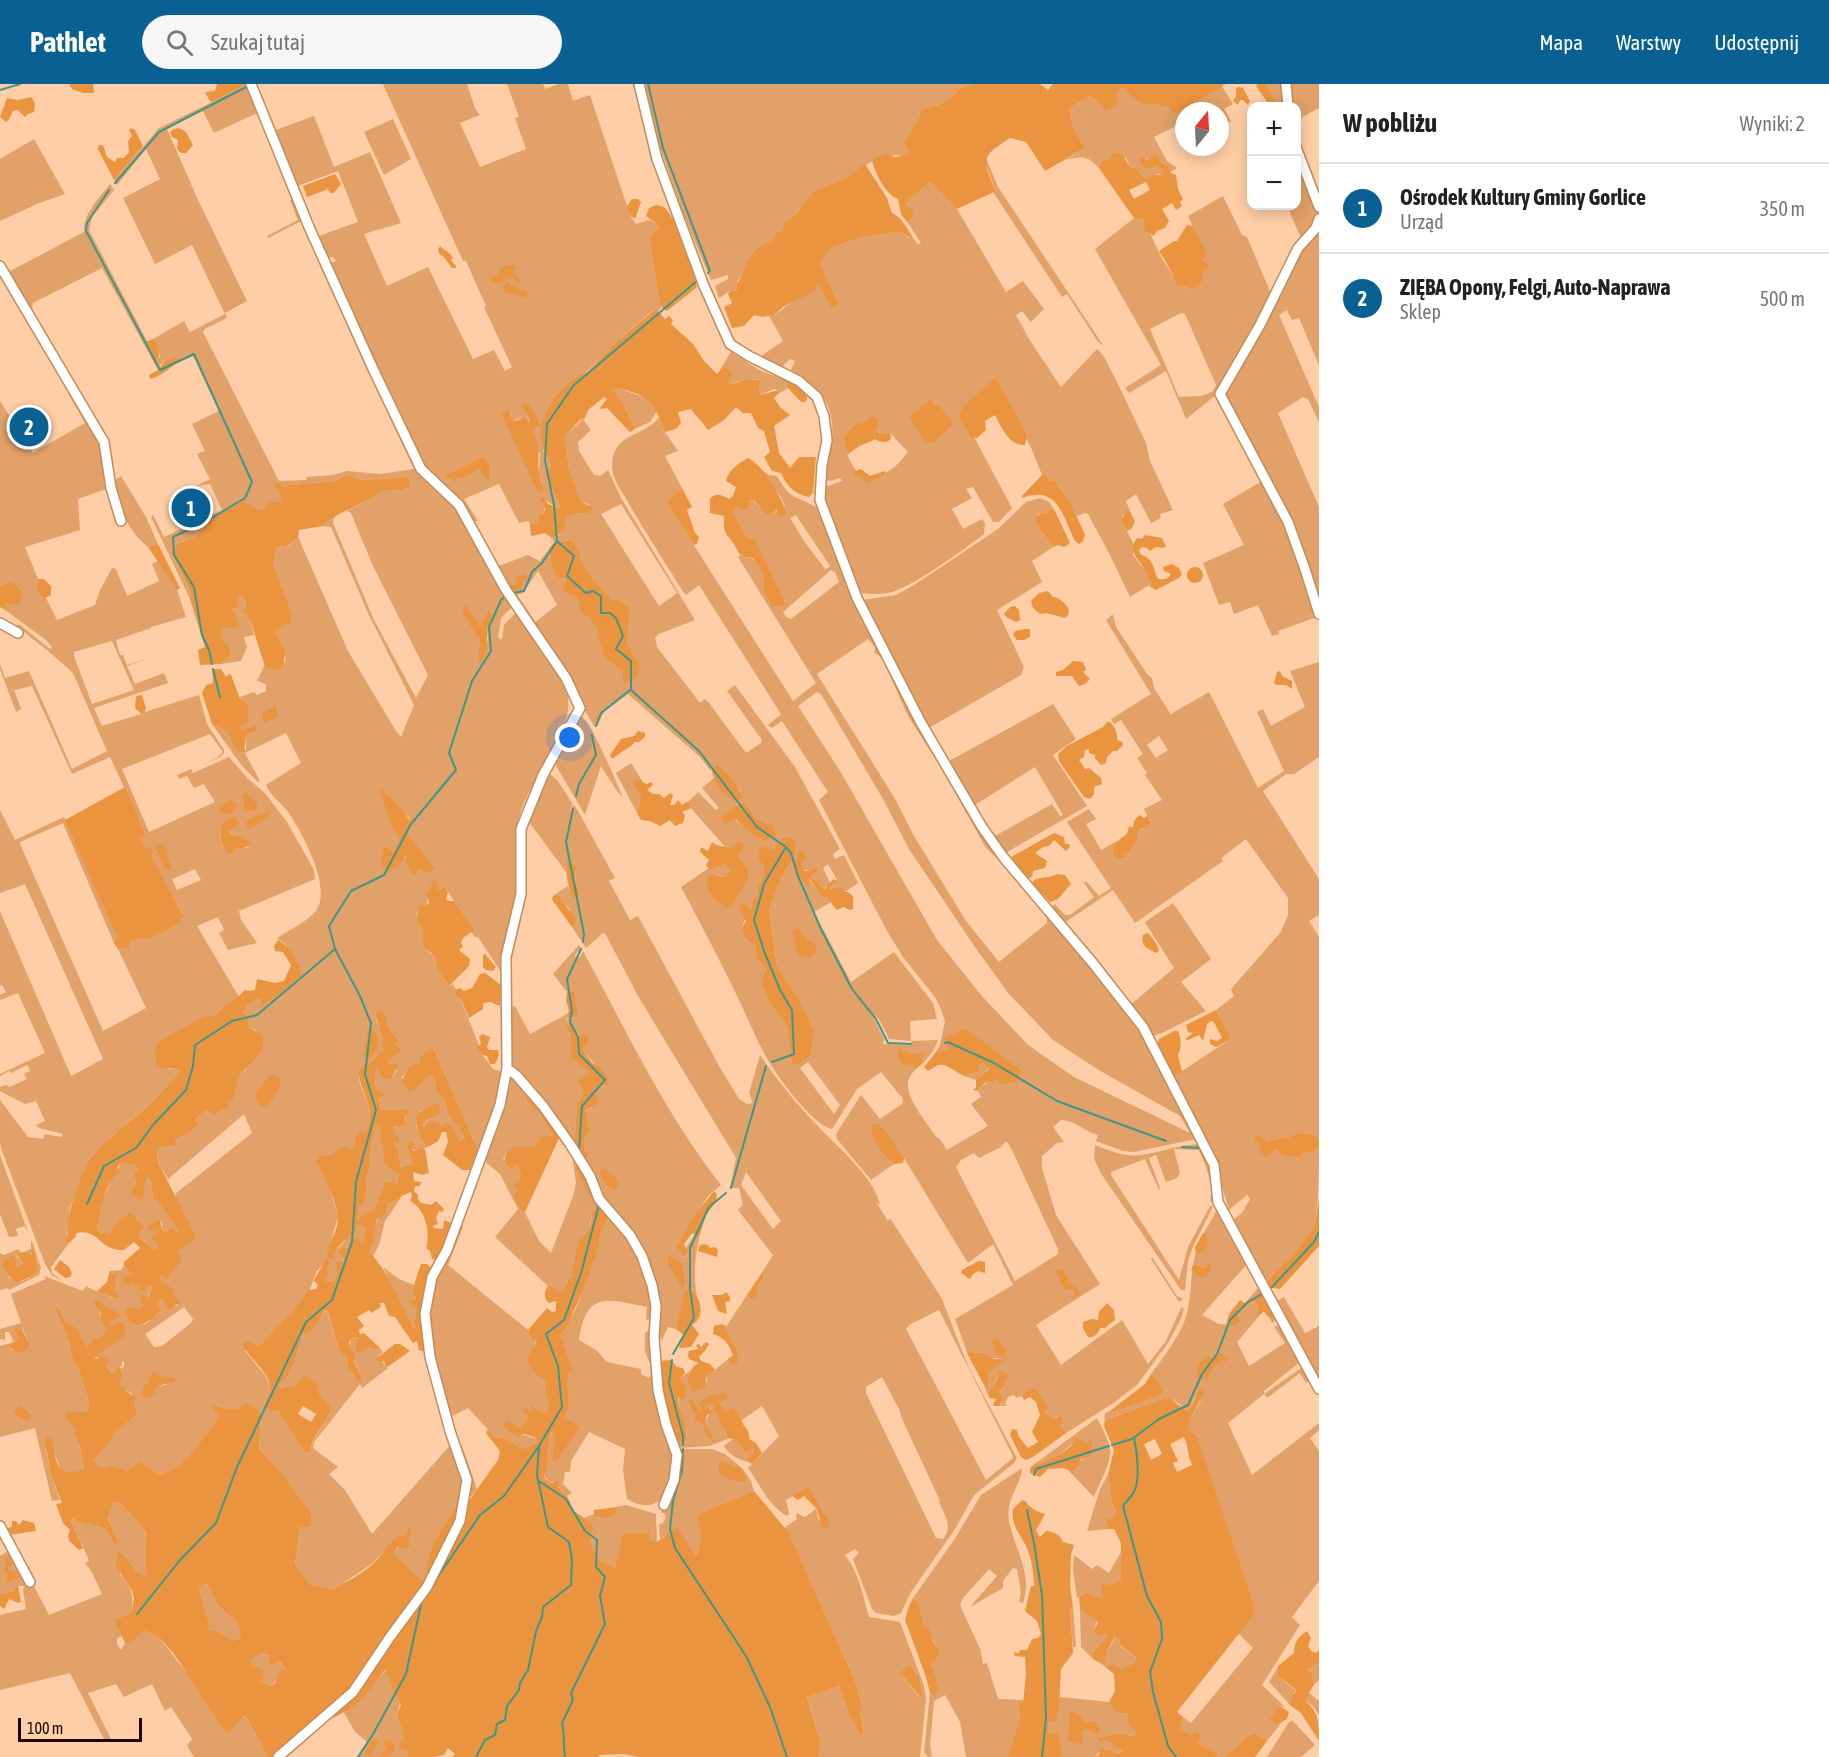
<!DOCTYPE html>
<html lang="pl">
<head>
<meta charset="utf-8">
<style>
	:root { --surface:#fff; --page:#f6f6f6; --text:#222; --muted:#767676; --line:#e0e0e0; --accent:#086192 }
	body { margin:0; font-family:"Asap Condensed",sans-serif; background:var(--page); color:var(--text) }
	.controls { position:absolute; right:18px; top:18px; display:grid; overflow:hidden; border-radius:12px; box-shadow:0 3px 15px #0003 }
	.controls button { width:54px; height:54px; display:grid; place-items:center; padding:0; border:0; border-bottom:2px solid var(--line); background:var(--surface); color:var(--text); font:30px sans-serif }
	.compass { position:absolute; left:1175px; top:18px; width:54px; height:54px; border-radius:50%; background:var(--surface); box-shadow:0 3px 15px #0003; rotate:18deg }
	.scale { position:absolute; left:18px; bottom:15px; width:124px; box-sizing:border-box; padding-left:6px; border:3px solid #1a0700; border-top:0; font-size:16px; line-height:21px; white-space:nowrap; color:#1a0700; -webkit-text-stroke:4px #ffcea6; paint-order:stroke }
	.you { position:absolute; left:570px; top:654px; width:21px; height:21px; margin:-15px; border:4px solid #fff; border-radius:50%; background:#1a73e8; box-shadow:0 0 0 9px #1a73e833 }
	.badge { display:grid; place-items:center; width:39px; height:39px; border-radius:50%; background:var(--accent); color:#fff; font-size:20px; font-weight:700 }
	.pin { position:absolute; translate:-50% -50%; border:3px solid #fff; box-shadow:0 2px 6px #0006 }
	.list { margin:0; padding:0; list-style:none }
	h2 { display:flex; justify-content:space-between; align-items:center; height:78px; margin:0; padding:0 24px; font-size:26px }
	h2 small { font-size:20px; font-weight:400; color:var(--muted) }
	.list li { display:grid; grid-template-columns:39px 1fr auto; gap:18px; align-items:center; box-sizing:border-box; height:90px; padding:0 24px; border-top:2px solid var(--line) }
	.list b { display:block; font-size:22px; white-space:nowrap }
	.list p { margin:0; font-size:20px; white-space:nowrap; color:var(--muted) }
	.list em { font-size:20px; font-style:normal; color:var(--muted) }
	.icon { flex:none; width:33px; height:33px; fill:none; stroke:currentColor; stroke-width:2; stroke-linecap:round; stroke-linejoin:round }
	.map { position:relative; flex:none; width:1319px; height:1673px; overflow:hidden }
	header { display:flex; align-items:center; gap:36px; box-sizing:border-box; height:84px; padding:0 30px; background:var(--accent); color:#fff }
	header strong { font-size:28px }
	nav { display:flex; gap:33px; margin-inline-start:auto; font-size:21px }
	.search { width:420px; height:54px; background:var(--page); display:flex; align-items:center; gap:15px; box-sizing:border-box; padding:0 21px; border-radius:33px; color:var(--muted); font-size:22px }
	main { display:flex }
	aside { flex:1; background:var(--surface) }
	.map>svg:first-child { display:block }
	.green { fill:#e1a168; fill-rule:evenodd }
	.forest { fill:#ea9440; fill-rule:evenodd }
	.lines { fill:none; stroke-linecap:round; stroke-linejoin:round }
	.stream { stroke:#409689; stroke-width:2 }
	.minor-casing { stroke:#c48b59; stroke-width:12 }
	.minor { stroke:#fff; stroke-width:9 }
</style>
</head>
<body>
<header>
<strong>Pathlet</strong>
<div class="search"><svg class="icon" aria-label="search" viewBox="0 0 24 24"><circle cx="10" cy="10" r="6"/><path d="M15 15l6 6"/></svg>Szukaj tutaj</div>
<nav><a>Mapa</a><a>Warstwy</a><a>Udostępnij</a></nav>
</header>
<main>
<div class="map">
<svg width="1319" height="1673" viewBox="0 0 1319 1673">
	<rect width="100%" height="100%" fill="#ffcea6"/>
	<path class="green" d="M 249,0 L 259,24 L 257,29 L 214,49 L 203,27 L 167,45 L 198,116 L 247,217 L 225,229 L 227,234 L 205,245 L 203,248 L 279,397 L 307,396 L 306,393 L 333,391 L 347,387 L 380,390 L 414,385 L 364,279 L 301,137 L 268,154 L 267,152 L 298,136 L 290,116 L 295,115 L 400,351 L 463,433 L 514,521 L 501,534 L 498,553 L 502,556 L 504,541 L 517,527 C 531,548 564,592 568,614 C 573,645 531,695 521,727 C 513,753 520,777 518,804 C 517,831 508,866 503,894 L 499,885 L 478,853 L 475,853 L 471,848 L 473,846 L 445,803 L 438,806 L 431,805 L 426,822 L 417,828 L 416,835 L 424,849 L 429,869 L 434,871 L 437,885 L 449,902 L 453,900 C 463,918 470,940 479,961 L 477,964 L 493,985 L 502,988 L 500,1013 L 472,1086 L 470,1084 L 478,1066 L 433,963 L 420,980 L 409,986 L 401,994 L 418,1003 L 430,991 L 434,994 L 438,1011 L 445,1015 C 445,1030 458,1041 465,1054 L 460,1058 C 455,1044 438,1040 424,1043 L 422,1041 L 433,1032 L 433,1020 L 420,1027 L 416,1042 L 424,1060 L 428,1063 L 416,1067 L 412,1065 L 415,1058 L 411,1056 L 406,1060 L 413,1080 L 401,1085 L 398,1065 L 394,1059 L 393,1044 L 398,1042 L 403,1042 L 405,1040 L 406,1025 L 381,1026 L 378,1005 L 374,999 L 376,991 L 374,984 L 378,982 L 391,995 L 397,987 L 394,980 L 388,979 L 389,976 L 402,967 L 394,960 L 399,956 L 389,945 L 386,938 L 376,934 L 384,960 L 383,969 L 379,969 L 363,984 L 358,985 C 359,991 359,998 361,1003 C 368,1020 375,1032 365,1048 L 362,1046 C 355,1050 355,1056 354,1063 L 350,1067 L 339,1066 L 331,1071 L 319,1072 L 316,1078 L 329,1103 L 338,1133 L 328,1168 L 334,1173 L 334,1169 L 348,1153 L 356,1148 L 356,1141 L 362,1141 L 366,1144 C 365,1149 364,1155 363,1159 L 350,1162 L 337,1187 L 335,1198 L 325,1197 L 325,1179 L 317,1187 L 310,1205 L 300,1218 L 261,1260 L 245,1267 L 265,1291 L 270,1302 L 270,1308 L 279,1326 L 304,1368 L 310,1368 C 312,1352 327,1340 332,1323 L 317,1307 L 320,1302 L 305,1290 L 298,1301 L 278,1304 L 278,1300 L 297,1269 L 297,1262 L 302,1250 L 306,1250 C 314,1243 320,1230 327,1226 L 339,1266 L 346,1272 C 346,1283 352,1294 363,1297 C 358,1286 347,1265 351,1254 L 359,1253 L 356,1257 L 356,1266 L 368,1263 L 378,1266 L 380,1264 L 383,1269 L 379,1271 L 386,1284 L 388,1284 L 362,1304 L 360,1300 L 314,1358 L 313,1364 L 338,1383 L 329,1390 L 345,1406 L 372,1450 L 452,1359 L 464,1400 L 462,1419 L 457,1420 C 446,1440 424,1466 428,1490 L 423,1497 L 393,1471 L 406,1451 L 394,1456 L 373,1479 L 332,1507 L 309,1500 L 295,1481 L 300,1443 L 311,1429 L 283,1390 L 259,1365 L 261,1329 L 247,1318 C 236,1329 229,1325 216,1321 L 213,1324 L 218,1331 L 218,1334 C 203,1354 185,1384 160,1391 L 139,1377 L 127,1387 L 100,1384 L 100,1382 L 94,1377 L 114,1349 L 137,1331 L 132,1309 L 125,1306 L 124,1302 L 119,1302 L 118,1299 L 123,1291 L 121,1285 L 124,1282 L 124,1278 L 122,1277 L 122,1282 L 116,1284 L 115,1289 L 112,1290 L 106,1280 L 95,1272 L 115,1257 L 122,1238 L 110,1241 L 109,1239 L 115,1234 L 114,1228 L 95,1215 L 104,1239 L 109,1245 L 99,1255 L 87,1263 L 77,1244 L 66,1238 L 56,1220 L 54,1221 L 71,1263 L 71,1271 L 79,1286 L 89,1318 L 87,1328 L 80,1328 L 75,1352 L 80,1364 L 84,1385 C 59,1394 63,1389 55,1371 C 52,1364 48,1358 44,1352 L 51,1391 L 60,1416 L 52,1417 L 35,1344 L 0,1353 L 0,1262 L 11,1259 L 13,1256 L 9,1248 L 5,1248 L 5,1256 L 0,1255 L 0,1245 L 21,1239 L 11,1210 L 46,1195 L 45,1193 L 43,1193 L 44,1192 L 83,1207 L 86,1202 C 95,1208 105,1208 113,1215 L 114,1206 L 117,1202 L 115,1196 L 118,1189 L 109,1190 L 109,1187 L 121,1186 L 124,1182 L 131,1189 L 132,1198 L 145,1204 L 148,1201 L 152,1203 L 148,1212 L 149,1214 L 142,1215 L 144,1220 L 138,1225 L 132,1239 L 138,1242 L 147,1239 L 159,1229 L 157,1220 L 159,1216 L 162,1215 L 167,1225 L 177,1222 L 179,1218 L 174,1211 L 174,1207 L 160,1195 L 161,1191 L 169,1192 C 175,1185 179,1176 176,1166 L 188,1158 L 175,1110 L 252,1049 L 244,1030 L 168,1095 C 163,1086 155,1077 158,1066 L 162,1063 L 173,1062 L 176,1055 L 187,1051 L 196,1041 L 195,1035 L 207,1026 L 218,1029 L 227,1019 L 239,992 L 246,986 L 256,946 L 248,944 L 243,930 L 248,921 L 259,912 L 262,916 L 301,891 L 286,861 L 277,854 C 289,846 306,838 315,828 C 334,806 302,749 289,729 C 282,719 270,712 266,701 L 301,679 L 286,649 L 245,669 L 260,697 L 258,698 L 242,682 L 212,640 L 224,644 L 246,666 L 246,652 L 254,649 L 251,644 L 243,647 L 237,643 L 245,638 L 240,613 L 254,608 L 257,611 L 266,607 L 266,600 L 256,596 L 258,595 L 264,582 L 285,578 L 286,568 L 276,549 L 292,529 L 273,480 L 277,462 L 287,463 L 298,453 L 348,567 L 396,647 L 401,653 L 414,621 L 368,529 L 331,443 L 322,442 L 334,434 L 333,439 L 374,536 L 416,614 L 428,591 L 373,482 L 351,429 L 347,427 L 373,414 L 381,407 L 403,406 L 411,403 L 408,393 L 362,396 L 346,391 L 335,397 L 290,401 L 285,405 L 277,398 L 273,401 L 280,411 L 282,418 L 269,418 L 264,426 L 257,426 L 209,437 L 194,455 L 182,457 L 172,471 L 191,509 L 190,515 L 151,433 L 153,431 L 164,453 L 222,426 L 210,400 L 196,402 L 210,395 L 197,370 L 205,367 L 192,340 L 219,327 L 193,272 L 177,279 L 179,276 L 170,277 L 167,275 L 160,281 L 158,286 L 102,184 L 33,219 L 32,224 L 37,235 L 5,183 L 6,181 L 10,187 L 84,148 C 82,131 100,113 110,100 L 114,106 L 92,133 L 89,146 L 157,276 L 160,273 L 159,266 L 153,255 L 184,237 L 190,248 L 225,230 L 192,161 L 155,180 L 123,114 L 160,95 L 146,65 L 117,101 L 114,96 L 159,44 ZM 466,521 L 480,541 L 488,527 L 493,530 L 487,545 L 488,556 L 478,576 L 480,556 ZM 385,707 L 399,725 L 409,733 L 411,743 L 407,749 L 411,790 L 407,773 L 403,772 L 388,788 L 381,782 L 387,763 L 394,767 L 400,759 L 399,751 ZM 184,1223 L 193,1235 L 191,1239 L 162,1262 L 154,1263 L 145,1250 ZM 22,1243 L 28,1257 L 27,1266 L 17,1270 L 11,1265 L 12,1259 L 18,1255 L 14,1246 L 21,1247 ZM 152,1288 L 160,1294 L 172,1293 L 166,1301 L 157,1302 L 155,1305 L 145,1300 L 150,1298 Z
		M 383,0 L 467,0 L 475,24 L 480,31 L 460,39 L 480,83 L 526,65 L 515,34 L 519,33 L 507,0 L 543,0 L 545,5 L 559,0 L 568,0 L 573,17 L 590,11 L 630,131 L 636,140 L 650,136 L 657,140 L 659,146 L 650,157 L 659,217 L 662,223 L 658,227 L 652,227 L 611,262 L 611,265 L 586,288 L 576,293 L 543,367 L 550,377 L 549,386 L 545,389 C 548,401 556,411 560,423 L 558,424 L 545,416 L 543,419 C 546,427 543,431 538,439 L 530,440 L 528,437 L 519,439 L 499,400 L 464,415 L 478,437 L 474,437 L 457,414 L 434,395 L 417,373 L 329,180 L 336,177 L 333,173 L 325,174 L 316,153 L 358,138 L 338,87 L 295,103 L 273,47 L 314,32 L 334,83 L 370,68 L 401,139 L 364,150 L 387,202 L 428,183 L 473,275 L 494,266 L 505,287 L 512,283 L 484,223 L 486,222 L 466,177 L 463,177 ZM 525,327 L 538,343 L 531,347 L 540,370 L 539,390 L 544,402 L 501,329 L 511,329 L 513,337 L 520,334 L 530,339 ZM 485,372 L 490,383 L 489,397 L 482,391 L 480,385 L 445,392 Z
		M 645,0 L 975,0 L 960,4 C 952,16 936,23 922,25 L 918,35 L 904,58 L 908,67 L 903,72 L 883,70 L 846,94 L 821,104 L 797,128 L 782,147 L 776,148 L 771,159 L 750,175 L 736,200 L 737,207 L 732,206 L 719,214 L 715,202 L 728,195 L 728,191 L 711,196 L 684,132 L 655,49 Z
		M 1221,0 L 1226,0 L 1222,2 L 1233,20 L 1224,25 L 1231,37 L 1220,42 L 1220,27 L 1192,27 L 1191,21 L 1221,2 Z
		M 1266,0 L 1284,0 L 1285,22 L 1279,22 Z
		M 1289,0 L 1319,0 L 1319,24 L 1297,36 L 1296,22 L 1290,22 Z
		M 1122,4 L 1129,10 L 1169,21 L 1182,30 L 1184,38 L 1154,53 L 1167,77 L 1177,84 L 1171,88 C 1165,74 1152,80 1143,73 L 1152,82 L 1157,82 L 1162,86 L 1163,91 L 1157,90 L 1146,96 L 1136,84 L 1131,84 L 1126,74 L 1102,77 L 1099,84 C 1086,71 1083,72 1066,76 L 1085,64 L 1073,43 L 1069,25 L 1089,12 L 1098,17 L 1116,10 Z
		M 393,35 L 411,75 L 384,91 L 364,48 Z
		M 34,55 L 65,110 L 37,120 L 0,137 L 0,75 Z
		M 1297,68 L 1318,126 L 1312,144 L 1301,154 L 1287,122 L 1296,122 Z
		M 986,74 L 998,103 L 1103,261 L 1098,258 L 1067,210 L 1062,213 L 993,108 L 995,105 L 986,81 Z
		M 930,98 L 957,125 L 1006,208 L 1023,197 L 1044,225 L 1031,238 L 1022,227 L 1016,231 L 1029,255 L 1061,303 L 1097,265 L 1103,271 L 1117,298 L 1146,359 L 1150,377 L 1173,426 L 1160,430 L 1161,434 L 1151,439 L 1136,410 L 1126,417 L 1130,427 L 1123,431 L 1121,436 L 1133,459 L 1133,471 L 1145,486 L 1151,500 L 1130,513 L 1109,469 L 1088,430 L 1085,429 L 1077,432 L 1059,401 L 1051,397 L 1046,391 L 1042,391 L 1032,366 L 998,297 L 963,323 L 971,353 L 974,353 L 1012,424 L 999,438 L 993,438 L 973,403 L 966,405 L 972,414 L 952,425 L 963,445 L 982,435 L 985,439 L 984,450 C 963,466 917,500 892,508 C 881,511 870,510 859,509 C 849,473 826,441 825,403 L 842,397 L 840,394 L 830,397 L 825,396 C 835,345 843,316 791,286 L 795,277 L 790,275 L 782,283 L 760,273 L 783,257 L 769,232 L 774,231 L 814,203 L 818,197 L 831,225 L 839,221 L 820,179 L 831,164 L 862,153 L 900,148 L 910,154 L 912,152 L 917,160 L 921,159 L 908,139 L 915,129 L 906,119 ZM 930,317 L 936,322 L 938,320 L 925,358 ZM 857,338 L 876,346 L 881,351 L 890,349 L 908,368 C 893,387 883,395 858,391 L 846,369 L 847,361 L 844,353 Z
		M 1223,112 L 1242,151 L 1247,153 L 1272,212 L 1216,311 L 1186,335 L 1166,287 L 1129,309 L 1125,304 L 1161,281 L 1095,165 L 1134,134 L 1145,137 L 1147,148 L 1150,149 L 1162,175 L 1181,202 L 1193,205 L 1201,190 L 1202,176 L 1206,170 L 1188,132 ZM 1181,229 L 1185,230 L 1216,301 L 1212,308 L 1201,312 L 1179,313 L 1150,245 Z
		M 1319,141 L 1319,281 L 1299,234 L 1292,236 L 1287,226 L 1279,231 L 1319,323 L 1319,338 L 1308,315 L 1303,313 L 1278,329 L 1319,423 L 1319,524 L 1307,485 L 1227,318 L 1224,308 L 1290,182 Z
		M 732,266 L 733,269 L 759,286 L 791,298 L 788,300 L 788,304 L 778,310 L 778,306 L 774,305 L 760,311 L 759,306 L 761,298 L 755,295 C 744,299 742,294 730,300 L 717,291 Z
		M 618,304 L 649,315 L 657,327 L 650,338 L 635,345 L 622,317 L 614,307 Z
		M 68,309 L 73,310 L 102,362 L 109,404 L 78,415 L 80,446 L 25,463 L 38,495 L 37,504 L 45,514 L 46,514 L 57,536 L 95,521 L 100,506 L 112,484 L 116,485 L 127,512 L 159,497 L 152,480 L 158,477 L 177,506 L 186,533 L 151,543 L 151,544 L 116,556 L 120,571 L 123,571 L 127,581 L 153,573 L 127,582 L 135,600 L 164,589 L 168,599 L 94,624 L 102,642 L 141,630 L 143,631 L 145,628 L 199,611 L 207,640 L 224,666 L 224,669 L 220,673 L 202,681 L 218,673 L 223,668 L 210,650 L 122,685 L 149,748 L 215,718 L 204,700 L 194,704 L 187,692 L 179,695 L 177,691 L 191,685 L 193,689 L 229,673 L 248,695 L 264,708 L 287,738 L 314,786 L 315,795 L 239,827 L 241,836 L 257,859 L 228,866 L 219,849 L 224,846 L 218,833 L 197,842 L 239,913 L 222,924 L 216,931 C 185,936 181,958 168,985 L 175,984 L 181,987 L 151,1019 L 110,1054 L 92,1072 L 70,1123 L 66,1158 L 69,1159 L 51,1183 L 52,1189 L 63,1197 L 52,1191 L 45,1180 L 2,1067 L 0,1059 L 0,1016 L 28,1053 L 43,1055 L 45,1050 L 61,1053 L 63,1050 L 39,1044 L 36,1041 L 45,1037 L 36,1017 L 25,1020 L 0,1007 L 0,1003 L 6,1001 L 10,1003 L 27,995 L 24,990 L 30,987 L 27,981 L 11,989 L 10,987 L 0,992 L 0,990 L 45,969 L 18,909 L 0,916 L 0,911 L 6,908 L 2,901 L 0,902 L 0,827 L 71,992 L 103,975 L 25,800 L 0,809 L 0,726 L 15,756 L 64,733 L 119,854 L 114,859 L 63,739 L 20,758 L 20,760 L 103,947 L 146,924 L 118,865 L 129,864 L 131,857 L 146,854 L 183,830 L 139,754 L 146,751 L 110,673 L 72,690 L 32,602 L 14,606 L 21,625 L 16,628 L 0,585 L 0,580 L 5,594 L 29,587 L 72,685 L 107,667 L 73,589 L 47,566 L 20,545 L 12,543 L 19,541 L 15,537 L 50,565 L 52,563 L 46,556 L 5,526 L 11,497 L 0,502 L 0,317 L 33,369 L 85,339 ZM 112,557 L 134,606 L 92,620 L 74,572 L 74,568 ZM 221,742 L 233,743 L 229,746 L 234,752 L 243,751 L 243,756 L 249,763 L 241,765 L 236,764 L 234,769 L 230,771 C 218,758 221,758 221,742 ZM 195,785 L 201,796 L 177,806 L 172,795 Z
		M 659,333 L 665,348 L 678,367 L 665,372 L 682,404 L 677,409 L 669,422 L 793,617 L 816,599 L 738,473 L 740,471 C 745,473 751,473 754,476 C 762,483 767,494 763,504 L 775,521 L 783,521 L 733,428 L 737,423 L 753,416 L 765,430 L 769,432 L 785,422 L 780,412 L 762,386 L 769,391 L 777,392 C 790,416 795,411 816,423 L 875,553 L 985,751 L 1145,951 L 1196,1055 L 1134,1068 L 1123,1067 L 1096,1057 L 1098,1051 C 1083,1047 1077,1037 1061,1036 L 1053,1043 L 1064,1058 L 1057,1059 L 1042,1072 L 1042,1084 L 1056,1131 L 1100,1200 L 1036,1241 L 1061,1281 L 1122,1236 L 1148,1280 L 1166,1257 L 1181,1224 L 1184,1224 L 1181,1235 L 1168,1259 L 1137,1301 L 1112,1320 L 1066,1349 L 1060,1341 L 1061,1338 L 1058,1332 L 1051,1336 L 1044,1329 L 1048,1323 C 1042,1316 1034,1308 1024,1309 L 1022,1312 L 1016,1314 L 1014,1311 L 1008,1313 L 1005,1320 L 1007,1322 L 1000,1322 L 1002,1320 L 999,1308 L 1006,1300 L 998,1293 L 988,1311 L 984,1301 L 988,1301 L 988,1287 L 996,1281 L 999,1274 L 991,1274 L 985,1269 L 970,1268 L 968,1271 L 955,1235 L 1013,1201 L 993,1160 L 968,1179 L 904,1074 L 887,1074 L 894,1080 L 871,1096 L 837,1055 L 836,1050 L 861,1011 L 880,1035 L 902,1020 L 903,1015 L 881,988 L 857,1005 L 832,1045 C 813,1042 778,993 768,976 C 756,956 748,934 738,914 C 720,877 701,840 681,803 L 709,784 L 711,786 L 725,780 L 730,787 L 725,793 L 715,790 L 732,821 L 744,800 L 742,776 L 731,764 L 725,763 L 691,724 L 689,717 L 698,708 L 716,726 L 719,724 L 702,704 L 714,694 L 731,716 L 741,708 L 734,701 L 732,694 L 719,682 L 712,684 L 711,687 L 700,673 L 628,610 L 604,628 L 597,642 L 594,642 L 534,539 L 557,521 L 538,487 L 523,509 L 517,511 L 534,536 L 533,539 L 511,508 L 496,483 L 528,471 L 540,477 L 551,462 L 551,478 L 564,494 L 572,511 L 576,513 C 581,528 589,529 595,541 C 599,550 601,564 604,574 L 622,587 L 640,581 L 627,559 L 630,523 L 621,517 L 611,517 C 602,505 590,493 583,480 C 578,470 582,462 570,456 L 554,459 L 552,454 L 560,451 L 566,433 L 578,429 L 589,429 L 589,420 L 581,417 L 569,385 L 565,352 L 583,335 L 591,346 L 578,358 L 579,367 L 594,391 L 600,392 L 608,386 L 621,414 L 695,536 L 659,550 L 655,554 L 657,563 L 700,619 L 705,615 L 709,619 L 746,669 L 761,659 L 762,656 L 727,607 L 735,601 L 795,683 L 840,765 L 833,770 L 835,775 L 844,771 L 858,799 L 845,808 L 829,804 L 837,796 L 828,780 L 823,784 L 830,799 L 825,803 L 825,806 L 811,792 L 817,786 L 813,785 L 810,787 L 793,784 L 805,801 L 807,793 L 823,813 L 826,813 L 831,818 L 814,828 L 851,898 L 894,868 L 933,919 L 937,935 L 910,937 L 911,957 L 938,956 L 933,967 L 925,977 L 919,969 C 913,974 910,971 904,966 L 916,985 C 911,990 907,995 908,1003 C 908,1016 929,1042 937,1054 L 939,1054 L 947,1066 L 988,1042 L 971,1020 L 981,1013 L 978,1007 C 988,993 1006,991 1022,986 L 948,961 L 950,965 L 936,968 L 940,961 L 945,937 L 940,923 L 935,913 L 903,873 L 887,847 L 819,716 L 828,708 L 782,637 L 772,644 L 768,641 L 781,630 L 699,501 L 686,511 L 682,506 C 664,477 645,448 628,418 C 623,409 615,399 613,389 C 611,381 612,369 618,362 C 628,349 649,348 659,333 ZM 621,420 L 677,509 L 659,522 L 601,430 ZM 796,431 L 830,482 L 830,483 L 825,485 L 804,457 L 790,434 ZM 831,486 L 835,488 L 839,498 L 791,535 L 786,533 L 783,528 ZM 868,555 L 875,563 L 874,569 L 881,572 L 908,632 L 941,684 L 986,764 L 1005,782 L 1047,834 L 1047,839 L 999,878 L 966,837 L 914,752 L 894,713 L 817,590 ZM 817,608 L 821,610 L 883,715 L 909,765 L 977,866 L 1009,910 L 1053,956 L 1097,985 L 1180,1032 L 1190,1049 L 1074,993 L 1028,961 L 981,911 L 937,856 L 840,687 L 798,622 ZM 743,718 L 750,725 L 765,757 C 749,753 741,738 727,729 L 734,725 L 737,720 ZM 771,766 L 776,766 L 793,775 L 781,793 L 769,827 L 777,882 L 799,915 L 792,979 L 787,941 L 768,917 L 761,897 L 766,885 L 756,873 L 755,861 L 741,845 L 749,826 L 752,826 L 758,811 L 758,802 C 765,793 767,778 771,766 ZM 873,930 L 879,935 L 889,955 L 911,957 L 912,961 L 883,960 L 884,955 L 872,931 ZM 808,978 L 840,1021 L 834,1030 L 800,984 ZM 1006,1057 L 1011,1064 L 1058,1165 L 1058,1170 L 1015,1197 L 956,1083 L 961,1076 L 974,1069 L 979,1074 L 1001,1063 Z
		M 121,392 L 146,433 L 158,460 L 148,463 C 126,445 120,424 114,397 Z
		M 1262,397 L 1286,441 L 1317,533 L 1278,547 L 1279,550 L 1272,552 L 1258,521 L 1234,530 L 1230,518 L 1219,521 L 1203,479 L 1244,461 L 1223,420 Z
		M 1040,414 L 1049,418 L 1055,427 L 1051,427 L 1045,430 L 1042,428 L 1037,431 L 1037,441 L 1053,463 L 1032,477 L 1042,498 L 997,526 L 1024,583 L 1021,591 L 927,645 L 862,516 L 896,511 L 914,501 L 998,445 L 1026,418 Z
		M 243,512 L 246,520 L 245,524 L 241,526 L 250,535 L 254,551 L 244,553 L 247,563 L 241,577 L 221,580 L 230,572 L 220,552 L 223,544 L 232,542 L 236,535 L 233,523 L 237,513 Z
		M 1113,530 L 1116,543 L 1147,590 L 1152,594 L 1154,604 L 1170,629 L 1169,631 L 1209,608 L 1258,704 L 1284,687 L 1257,628 L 1263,625 L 1271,642 L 1305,623 L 1290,587 L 1319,578 L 1319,673 L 1294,690 L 1286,690 L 1263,707 L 1319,795 L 1319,831 L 1309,837 L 1319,853 L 1319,1056 C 1308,1049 1299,1051 1287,1055 L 1284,1053 L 1267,1058 L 1261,1051 L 1254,1055 L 1277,1064 L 1284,1071 L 1300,1074 L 1303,1069 L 1319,1063 C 1319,1087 1319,1120 1314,1142 C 1308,1160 1280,1185 1266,1199 L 1233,1136 L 1242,1129 L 1250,1115 L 1247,1111 L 1229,1126 L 1211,1066 L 1173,993 L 1229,956 L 1229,949 L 1216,926 L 1234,912 L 1231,905 L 1281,848 L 1288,831 L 1288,814 L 1246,755 L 1221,774 L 1223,777 L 1135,839 L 1113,806 L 1064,839 L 1051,823 L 1055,820 L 1065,831 L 1070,831 L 1094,813 L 1084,799 L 1086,797 L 1099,812 L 1111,804 L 1067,738 L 1089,725 L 1096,735 L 1086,740 L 1101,766 L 1117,757 L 1113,767 L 1119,775 L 1125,774 L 1137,756 L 1137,747 L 1143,745 L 1149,736 L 1144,725 L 1162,716 L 1145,691 L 1147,689 L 1137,674 L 1143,670 L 1121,636 L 1114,640 L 1111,635 L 1151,610 L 1106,536 ZM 1159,652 L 1168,666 L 1156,674 L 1147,661 Z
		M 1053,620 L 1076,655 L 1053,671 L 1087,722 L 1007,768 L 1004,768 L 993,753 L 995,752 L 1052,720 L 1060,732 L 1063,731 L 1035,683 L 975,721 L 949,677 Z
		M 580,631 C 594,641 614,695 623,713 L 617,707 L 601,682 L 585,731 L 555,680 Z
		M 631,679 L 643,698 L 634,701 L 641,715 L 637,729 L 616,689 Z
		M 548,688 L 558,697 L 572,719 L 570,728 L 573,720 L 578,727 L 615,794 L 609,797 L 630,836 L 638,832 L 719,982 L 739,1015 L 747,1020 L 753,1019 L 749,1009 L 760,971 C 776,995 795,1018 815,1039 C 835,1061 874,1092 880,1121 L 876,1118 L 888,1137 L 890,1134 L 942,1215 L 968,1282 L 1017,1374 L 1014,1379 L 974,1411 L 955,1445 L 911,1508 L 901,1529 L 894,1532 L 876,1529 L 872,1525 L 853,1475 L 859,1469 L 855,1465 L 845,1471 C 859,1489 863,1512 869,1533 L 900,1538 L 924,1602 L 926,1615 L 920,1673 L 820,1673 L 818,1670 L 821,1660 L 807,1612 L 839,1602 L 849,1630 L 864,1649 L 860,1626 L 863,1626 L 855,1597 L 789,1449 L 784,1444 L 797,1435 L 796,1429 L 805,1433 L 816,1425 L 818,1434 L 825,1444 L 808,1403 L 786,1416 L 789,1430 L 787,1432 C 768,1422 760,1400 748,1384 L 779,1352 L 762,1322 L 742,1336 L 739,1329 L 727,1328 L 718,1319 L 722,1317 L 724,1308 L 700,1328 L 697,1325 L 695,1329 L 696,1336 L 703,1340 L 710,1357 L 713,1353 L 705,1338 L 712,1326 L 706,1322 L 712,1320 L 721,1336 L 725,1349 L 730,1354 L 709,1362 L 678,1364 L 675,1355 L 687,1351 C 680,1329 677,1317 680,1294 L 691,1286 L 687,1294 L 695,1306 L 700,1306 L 707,1297 L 706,1293 L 727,1276 L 729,1278 L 737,1266 L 724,1246 L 747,1211 L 750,1214 L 758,1207 L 757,1203 L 764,1193 L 763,1187 L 773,1171 L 738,1126 L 743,1121 L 739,1104 L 730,1104 L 736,1074 L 638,912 L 606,851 L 603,849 L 586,864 L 572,843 L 576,840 L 569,824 L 562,818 L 560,812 L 554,811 L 568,802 L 571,810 L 579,811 L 580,806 L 576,802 L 575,780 L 571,777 L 566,782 L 566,788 L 529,738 L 528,742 L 527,737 ZM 746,1088 L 781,1137 L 773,1145 L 741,1101 ZM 939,1226 L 1012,1370 L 1013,1374 L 986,1396 L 906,1245 L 909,1241 ZM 882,1293 L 899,1325 L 903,1337 L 941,1419 L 938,1416 C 944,1430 954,1443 943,1455 L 936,1454 L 866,1309 L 866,1303 ZM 900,1589 L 919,1592 L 923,1612 L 919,1613 Z
		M 1173,819 L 1211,875 L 1181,898 L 1206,927 L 1162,949 L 1153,952 L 1129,922 L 1174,884 L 1145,838 Z
		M 579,861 L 582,865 L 576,869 L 575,873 L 580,873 L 583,867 C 626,946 665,1030 721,1101 L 708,1112 L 676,1163 L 683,1173 L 687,1172 L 688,1168 L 686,1164 L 695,1150 L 700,1150 C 695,1172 693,1191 697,1213 L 692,1205 L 687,1204 L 676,1245 L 668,1243 L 662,1256 L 657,1249 L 654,1196 L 601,1112 L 583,1076 L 589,1072 L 584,1065 L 585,1053 L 590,1047 L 587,1039 L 588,1031 L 585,1027 L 592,1024 L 592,1008 L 596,1003 L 604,1002 L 595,981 L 583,966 L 589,956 L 580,953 L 570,940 L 566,943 L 571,951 L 571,974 L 589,988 L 584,1009 L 577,1021 L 574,1062 L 557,1036 L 508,977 L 510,924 L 515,922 L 530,950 L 567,930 L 567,936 L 577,933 L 571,908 L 567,908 L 553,890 Z
		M 981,979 L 990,983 L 976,996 L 964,992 L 980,987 L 978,982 Z
		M 509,989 L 531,1011 L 526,1017 L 539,1028 L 553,1053 C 545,1056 538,1062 531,1064 C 515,1068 512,1057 503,1076 L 507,1082 L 513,1084 L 515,1080 L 518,1082 L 521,1092 C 514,1102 514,1120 525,1128 L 539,1157 L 551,1169 L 573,1112 L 576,1099 L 572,1071 L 580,1080 L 576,1086 L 596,1121 L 596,1125 L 591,1127 C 594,1142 576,1176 573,1195 L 569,1194 L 563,1208 L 559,1208 L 549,1203 L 495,1153 L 518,1125 L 500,1090 L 484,1077 Z
		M 378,1039 L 381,1048 L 379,1054 L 399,1090 L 397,1100 L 392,1100 L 381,1109 L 373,1127 L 366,1128 L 357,1136 L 359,1123 L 364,1119 L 366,1109 L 366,1094 L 370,1083 L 369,1074 L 375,1041 Z
		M 1199,1060 C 1211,1078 1214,1096 1214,1117 L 1210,1118 C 1214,1099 1206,1083 1199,1066 L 1174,1065 L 1180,1089 L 1177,1094 L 1166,1098 L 1156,1071 L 1149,1074 L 1160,1104 L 1159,1106 L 1145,1075 L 1111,1088 L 1111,1091 L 1179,1196 L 1188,1163 L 1210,1122 L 1213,1122 L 1192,1165 L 1188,1178 L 1185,1206 L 1181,1206 L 1102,1091 L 1094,1075 L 1095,1061 C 1110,1067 1125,1073 1142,1071 C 1162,1068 1176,1061 1199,1060 Z
		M 0,1071 L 28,1148 L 24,1142 L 16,1145 L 18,1152 L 9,1153 L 0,1130 Z
		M 120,1079 L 135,1081 L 138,1085 L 133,1090 L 136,1098 L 134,1102 L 147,1093 L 151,1096 L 153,1114 L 162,1123 L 178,1146 L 177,1149 L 169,1145 L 167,1148 L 162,1145 L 162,1140 L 158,1135 L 149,1141 L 158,1148 L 158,1162 L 155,1166 L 140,1154 L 139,1151 L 143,1146 L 138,1135 L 127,1130 L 109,1150 L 100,1148 L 97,1144 L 103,1116 L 111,1096 L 117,1090 Z
		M 400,1115 L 385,1137 L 379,1161 L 373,1172 L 369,1168 C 374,1159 372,1147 377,1138 C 379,1132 385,1127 387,1120 Z
		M 1218,1124 L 1278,1234 L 1272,1239 L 1268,1231 L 1252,1214 L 1258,1221 L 1257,1229 L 1260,1231 L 1237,1258 L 1249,1282 L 1285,1259 L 1274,1243 L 1281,1240 L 1301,1277 L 1264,1307 L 1264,1310 L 1304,1282 L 1311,1296 L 1306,1299 L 1300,1289 L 1267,1314 L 1264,1310 L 1228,1339 L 1252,1391 L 1319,1339 L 1319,1346 L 1310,1354 L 1319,1367 L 1319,1497 L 1292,1533 L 1300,1541 L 1262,1601 L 1285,1623 L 1279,1622 L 1278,1640 L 1282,1638 L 1267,1657 L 1266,1654 L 1259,1653 L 1256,1649 L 1249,1651 L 1225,1673 L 1218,1673 L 1219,1671 L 1198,1659 L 1201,1651 L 1197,1647 L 1190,1651 L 1181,1644 L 1183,1633 L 1191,1639 L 1253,1564 L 1238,1549 L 1256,1528 L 1188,1345 L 1189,1338 L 1201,1316 L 1195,1313 L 1189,1327 L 1171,1314 L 1165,1314 L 1106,1336 L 1104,1342 L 1105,1329 L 1110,1327 L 1111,1329 L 1162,1311 L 1162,1302 L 1151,1290 C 1164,1272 1179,1254 1186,1233 C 1190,1218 1191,1202 1192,1186 L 1200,1193 L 1206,1181 L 1203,1184 L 1196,1180 L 1193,1181 L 1195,1171 L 1204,1149 ZM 1248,1179 L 1260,1202 L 1245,1219 L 1243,1225 L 1238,1229 L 1240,1237 L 1235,1241 L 1219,1240 L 1202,1231 Z
		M 608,1130 L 636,1166 L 652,1208 L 651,1233 L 646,1237 L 647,1223 C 608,1215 586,1206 579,1256 L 596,1266 L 607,1278 L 641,1285 L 641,1290 L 649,1294 L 651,1290 L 654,1289 L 674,1366 L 672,1391 L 661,1416 C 650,1424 638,1422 627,1415 L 623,1386 L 625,1365 L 589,1348 L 571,1377 L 570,1388 L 565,1388 L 563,1400 L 572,1409 L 567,1412 L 558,1402 L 560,1399 L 549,1398 L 544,1392 C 550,1378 547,1363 551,1348 L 554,1350 L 555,1359 L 569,1322 L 565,1267 L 560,1250 C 583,1223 586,1189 597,1156 C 600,1147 607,1140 608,1130 Z
		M 460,1140 L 463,1143 L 448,1181 L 528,1246 L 532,1255 L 536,1257 L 529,1274 L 538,1293 L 547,1297 L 549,1318 L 547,1328 L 543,1329 L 530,1320 L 531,1327 L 523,1328 L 528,1332 L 521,1344 L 516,1341 L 521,1350 L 537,1355 L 537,1359 L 522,1365 L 508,1355 L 495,1353 L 468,1324 L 449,1334 L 430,1256 L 429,1210 Z
		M 31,1157 L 32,1157 L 41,1184 L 39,1191 L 9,1206 L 8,1204 L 0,1206 L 0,1169 L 4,1171 L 18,1165 L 21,1169 L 31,1165 ZM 33,1164 L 38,1178 L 30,1194 L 22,1197 L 9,1194 L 6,1188 L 16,1182 L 20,1182 L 23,1179 L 22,1176 L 16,1172 L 26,1168 L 31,1172 Z
		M 1152,1173 L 1177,1212 L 1183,1215 L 1179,1218 L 1151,1175 Z
		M 383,1183 L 399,1195 L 414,1201 L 416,1215 L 411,1216 L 416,1224 L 417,1245 C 402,1236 392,1199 383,1183 Z
		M 1284,1213 L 1305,1249 L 1319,1242 L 1319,1300 L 1276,1218 Z
		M 651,1244 L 652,1277 L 649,1278 L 645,1267 L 645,1249 Z
		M 1097,1334 C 1101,1343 1107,1352 1109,1361 C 1114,1377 1099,1398 1094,1413 L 1067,1385 C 1076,1381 1081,1375 1090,1371 L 1080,1354 L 1058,1371 L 1040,1380 L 1036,1379 Z
		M 733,1355 L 737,1355 L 745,1368 L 754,1363 L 753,1368 L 747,1375 L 748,1378 C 739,1376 729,1371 724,1362 Z
		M 458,1360 L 462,1362 L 477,1405 L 466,1418 Z
		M 682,1365 L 712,1365 L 725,1370 L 743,1385 L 751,1397 L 754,1407 L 700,1429 L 697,1434 L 701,1450 L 698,1468 L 694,1471 L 677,1444 L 660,1455 L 659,1440 L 663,1439 L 666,1433 L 664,1429 L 661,1429 L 679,1368 Z
		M 1022,1384 C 1022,1400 1005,1414 1009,1437 C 1015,1466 1033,1490 1023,1519 L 1019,1518 L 1021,1508 L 1017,1485 L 1013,1484 L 1003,1497 L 1003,1504 L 970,1523 L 997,1492 L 989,1485 L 963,1514 L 960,1521 L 980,1565 L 983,1580 L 987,1579 L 998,1615 L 1023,1616 L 1023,1619 L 1018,1619 L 1020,1634 L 1009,1671 L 1008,1673 L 966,1673 L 960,1638 L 945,1611 L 934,1617 L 930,1661 L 932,1673 L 928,1673 L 924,1668 L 930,1609 L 933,1612 L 935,1597 L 931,1580 L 939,1563 L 935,1562 L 934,1557 L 924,1542 L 918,1517 L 913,1514 L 954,1456 L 981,1411 Z
		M 1108,1391 L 1112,1419 L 1116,1427 L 1112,1434 L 1105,1437 L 1108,1445 L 1087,1447 L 1100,1405 Z
		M 113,1418 L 119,1418 C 127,1426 141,1436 145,1446 C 147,1450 146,1486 146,1494 L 137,1488 L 122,1469 L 120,1490 C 131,1503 134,1511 132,1528 L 114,1536 L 122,1552 L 117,1554 L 117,1560 L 121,1566 L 125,1559 L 130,1559 L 145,1545 L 159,1553 L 231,1647 L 243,1632 L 248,1636 L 268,1673 L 194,1673 L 187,1662 L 192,1655 L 171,1623 L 165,1627 L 152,1600 L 124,1613 L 116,1600 L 88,1609 L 111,1655 L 105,1657 L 70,1589 L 0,1606 L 0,1531 L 26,1525 L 23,1505 L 25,1502 L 18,1502 L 14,1507 L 0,1510 L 0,1472 L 8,1467 L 6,1463 L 9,1461 L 30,1495 L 49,1531 L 102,1510 C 96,1498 93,1488 85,1479 L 89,1477 L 88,1474 L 71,1437 L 74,1434 L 76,1437 L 106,1445 L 114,1461 L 119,1458 L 108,1433 Z
		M 626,1421 L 656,1430 L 657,1458 L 623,1449 L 615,1485 L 600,1477 L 590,1459 L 594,1441 L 584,1434 L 594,1430 L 595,1433 L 599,1434 L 616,1428 L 616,1423 Z
		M 1121,1468 L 1121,1497 L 1111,1501 L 1103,1514 L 1098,1514 L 1087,1508 L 1077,1514 L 1073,1486 L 1074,1471 L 1092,1485 L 1097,1481 L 1109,1489 Z
		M 206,1499 C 212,1505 212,1510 216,1517 C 220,1526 228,1530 236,1534 L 241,1553 L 233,1557 L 207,1547 L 209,1540 L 199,1504 Z
		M 1070,1523 L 1073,1523 L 1076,1563 L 1073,1563 Z
		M 1080,1525 L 1097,1537 L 1094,1547 L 1105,1549 L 1107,1552 L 1093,1568 L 1093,1575 L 1081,1563 Z
		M 1115,1552 L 1120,1556 L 1120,1562 L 1136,1573 L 1135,1578 L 1121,1585 L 1109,1582 L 1109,1586 L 1100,1579 L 1105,1579 C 1104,1568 1112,1562 1115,1552 Z
		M 262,1569 C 273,1572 279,1576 285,1585 L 271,1602 L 262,1597 L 249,1578 Z
		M 1319,1579 L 1319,1596 L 1312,1603 L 1314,1600 L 1306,1586 Z
		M 1278,1583 L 1277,1591 L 1296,1607 L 1292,1611 L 1290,1621 L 1269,1598 Z
		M 386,1586 C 392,1598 391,1608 400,1619 L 397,1631 L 409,1666 L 407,1673 L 388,1673 L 393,1669 L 386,1663 L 380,1673 L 357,1673 L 367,1658 L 355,1648 L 343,1627 C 362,1618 372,1601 386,1586 Z
		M 1309,1609 L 1319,1617 L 1319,1631 L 1313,1622 L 1305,1617 Z
		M 1060,1613 L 1109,1618 L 1116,1628 L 1129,1629 L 1137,1648 L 1134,1652 L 1116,1650 L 1097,1654 L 1099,1659 L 1106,1656 L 1121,1666 L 1121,1669 L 1103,1665 L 1094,1673 L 1063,1673 L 1058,1650 L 1048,1649 L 1048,1637 L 1055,1637 Z
		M 1293,1637 L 1315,1661 L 1301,1673 L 1267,1673 L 1289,1638 Z"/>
	<path class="forest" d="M 69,0 L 93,0 L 94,9 L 83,9 L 72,5 Z
		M 217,0 L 246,0 L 246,1 L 212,18 L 210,17 L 205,8 L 215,7 Z
		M 975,0 L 1040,0 L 1048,6 L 1053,0 L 1221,0 L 1222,2 L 1191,21 L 1192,27 L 1184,27 L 1184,35 L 1179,28 L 1173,29 L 1169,22 L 1161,23 L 1157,19 C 1142,24 1133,13 1122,4 L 1116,10 L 1118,14 L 1115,22 L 1106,27 L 1098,17 L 1089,12 L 1069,25 L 1073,43 L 1085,64 L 1045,87 L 1026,58 L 1010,54 C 982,72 981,74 995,105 L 994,108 L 957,125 L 930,98 L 906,119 L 915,129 L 908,139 L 901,130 L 898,115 C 885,110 875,89 872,76 L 883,70 L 889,69 L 894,73 L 903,72 L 908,67 L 904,58 L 918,35 L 922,25 C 936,23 952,16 960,4 Z
		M 1258,0 L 1266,0 L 1279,22 L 1270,22 L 1256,2 Z
		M 1239,3 L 1243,4 L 1250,17 L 1248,21 L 1243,16 L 1240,16 L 1238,21 L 1233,17 L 1236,12 L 1236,4 Z
		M 31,13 L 35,19 L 34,28 L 28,30 L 25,33 L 18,26 L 13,27 L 9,35 L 6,38 L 0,33 L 7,14 L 18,16 Z
		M 131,44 L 135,46 L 143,62 L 114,96 L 98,65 L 99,61 L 103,61 L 107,73 L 115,78 L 117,74 L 124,74 L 129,68 L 128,57 L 132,52 L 129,46 Z
		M 179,44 L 186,48 L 193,61 L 186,69 L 181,69 L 177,65 L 178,56 L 172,53 L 170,48 L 174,45 Z
		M 1114,69 L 1121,69 L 1131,84 L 1136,84 L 1146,96 L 1151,91 L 1163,91 L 1162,86 L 1157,82 L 1148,85 L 1143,83 L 1139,75 L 1142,73 L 1147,76 L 1154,71 L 1159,73 L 1159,77 L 1169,83 L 1171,89 L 1176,91 L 1178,105 L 1183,115 L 1180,118 L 1182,122 L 1176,126 L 1172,119 L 1162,125 L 1169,137 L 1165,144 L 1157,147 L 1154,152 L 1144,146 L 1145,137 L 1134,134 L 1101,87 L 1099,84 L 1102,77 L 1108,76 ZM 1146,98 L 1150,106 L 1134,115 L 1129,106 Z
		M 865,80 L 887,114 L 892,129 C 902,134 906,143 912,152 L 911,154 L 900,148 L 862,153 L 831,164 L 820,179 L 839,221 L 831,225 L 818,198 L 814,207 L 783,223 L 774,231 L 762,233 L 754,231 L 744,242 L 732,244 L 724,223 L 732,219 L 728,210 L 732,206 L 737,207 L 736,200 L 739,197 C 744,184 754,159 771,159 L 776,148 L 782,147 L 785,139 L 794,132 L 813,109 L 821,104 L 846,94 Z
		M 335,90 L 341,100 L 334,109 L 331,109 L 326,104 L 326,106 L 307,113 L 303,102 Z
		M 632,115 L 638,115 L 641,118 L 635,135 L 630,131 L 627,122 Z
		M 656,121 C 658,121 664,123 665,124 C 677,135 693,186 697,203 L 667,227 L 662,223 L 659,217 L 650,157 L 654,148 L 659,145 L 657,140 L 646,132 L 649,124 Z
		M 1187,141 L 1193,142 L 1207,170 L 1202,176 L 1208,180 L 1208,185 L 1201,190 L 1203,193 L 1202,197 L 1193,205 L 1177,201 L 1173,190 L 1159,167 L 1174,157 L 1177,157 Z
		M 440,162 C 446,168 449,167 453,174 L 451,176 L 456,182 L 456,184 L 452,184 L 443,172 L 440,171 L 438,166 Z
		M 513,181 L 516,183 L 514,188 L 522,198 L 516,197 L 513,194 L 495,199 L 491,197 L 491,194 L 498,191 C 500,183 505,181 513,181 Z
		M 506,198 L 510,199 L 511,202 L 515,202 L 520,206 L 525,206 L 528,210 L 526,214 L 505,208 L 501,203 Z
		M 653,227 L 658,227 L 665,235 L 669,232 L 673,236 L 671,240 L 693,260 L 704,277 L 717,290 L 725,283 L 732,289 L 728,298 L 730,300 C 739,297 751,294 761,297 L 759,306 L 760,311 L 779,306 L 778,310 L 774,314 L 780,323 L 790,331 L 774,342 L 779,369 L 790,384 L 799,373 L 816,373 L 813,409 L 809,413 C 795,410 787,403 781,389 L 772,387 L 764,373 L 770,368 L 764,347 L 758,344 L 751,329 L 743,329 L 736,323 L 724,336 L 708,346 C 703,338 696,333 691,325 L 678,328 L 681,339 L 676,345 L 665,348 C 653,317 652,313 618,304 L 614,307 L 622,317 L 635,345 L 630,348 L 607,324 L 599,325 L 607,315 L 604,313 L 588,326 L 585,334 L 580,336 L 565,352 L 569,385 L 581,417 L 593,424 L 589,429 L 578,429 L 566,433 C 564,444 564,450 552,454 L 545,449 L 531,452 L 530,440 L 538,439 L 539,432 L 544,429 L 545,425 L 540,414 L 543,413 L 548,420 L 558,424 L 560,423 C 556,410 548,401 545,388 L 549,386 L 550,377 C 529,348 548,315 575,294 C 578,291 583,290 587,288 C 595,281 602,272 611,265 L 611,262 Z
		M 153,255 C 158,260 162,270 157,277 L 146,258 Z
		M 174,273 L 179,276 C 173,283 159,293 150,295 L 149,291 L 158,286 L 167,274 L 170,277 Z
		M 994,294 L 998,297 L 1027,351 L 1025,361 C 1009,362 1002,344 995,331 L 985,337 L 986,346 L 977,354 L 971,353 L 958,332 L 963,323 Z
		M 791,298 L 806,310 L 807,316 L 805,318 L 801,318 L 788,304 L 787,300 Z
		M 930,316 L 936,322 L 938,320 L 952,337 L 952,341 L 933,359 L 925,358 L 909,333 Z
		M 525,319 L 530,320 L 540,341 L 532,347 C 544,369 535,374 540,392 C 541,398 544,401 543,407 L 538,409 L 501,329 L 509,327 L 514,337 L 524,334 L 530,339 C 530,333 523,327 522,320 Z
		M 871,332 L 879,336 L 876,346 C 881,353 883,349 890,349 L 891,355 C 885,360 881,358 874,355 L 872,357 L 859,362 L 847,371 L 844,353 L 857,338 L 863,340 Z
		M 485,372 L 490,383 L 489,397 L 482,391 L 480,385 C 469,390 456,400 444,392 Z
		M 748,374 C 762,380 783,414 786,430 L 779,432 L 777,426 L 769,432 L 765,430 L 754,416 L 749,417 L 750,421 L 746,426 L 737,423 L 733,428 L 747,454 L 755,456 L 784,516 L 783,522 L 772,522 L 763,504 C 767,492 760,484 753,474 C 735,472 740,467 731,456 C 724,448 723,443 724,432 L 710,429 L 710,415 C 716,408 721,411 729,415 L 733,412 L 736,403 L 726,397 C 728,386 738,380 748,374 Z
		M 861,385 L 870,392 L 885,387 L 885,390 L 867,399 L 860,392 L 853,392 L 855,387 Z
		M 346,391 L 362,396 L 408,393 L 411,403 L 403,406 L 381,407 L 373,414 L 339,430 L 322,442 L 299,446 L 298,453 L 286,463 L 277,462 L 273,480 L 292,529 L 291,539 L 284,540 L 276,549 L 286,568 L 282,584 L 276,586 L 265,583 L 250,535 L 241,526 L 245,524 L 246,520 L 243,512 L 237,513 L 239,523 L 233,524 L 239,543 L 223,544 L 220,552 L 230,565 L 230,572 L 221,580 L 200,581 L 198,566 L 205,563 L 190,515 L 191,509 L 172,470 C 177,458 182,457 194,455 L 209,437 L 244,417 L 257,426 L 263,426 L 269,418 L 282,418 L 280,411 L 273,401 L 277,398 L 285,404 L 289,401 L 335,397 Z
		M 1042,391 L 1046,391 L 1051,397 L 1056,397 L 1073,424 L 1085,451 L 1083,457 L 1079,460 L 1075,457 C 1062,431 1058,401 1022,414 L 1022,412 Z
		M 682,404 L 692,423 L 687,426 L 695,449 L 699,453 L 697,460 L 694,461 L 669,422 L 669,416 Z
		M 1051,426 L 1055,427 L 1070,459 L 1064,463 L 1058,461 L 1053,463 L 1037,441 L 1036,433 L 1042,428 L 1045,430 Z
		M 1130,427 L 1135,438 L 1131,445 L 1127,447 L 1121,436 L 1126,428 Z
		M 1145,451 L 1162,454 L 1166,462 L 1163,464 L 1156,463 L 1150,467 L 1147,464 L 1142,463 L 1139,466 L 1140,470 C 1155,476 1152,482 1158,495 C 1164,496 1168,495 1171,490 L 1164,487 L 1163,483 L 1172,480 L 1179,484 L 1182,490 L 1179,494 L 1156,506 L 1149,502 L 1151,500 C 1148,494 1146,487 1142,481 C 1135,471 1128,466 1137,454 L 1142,455 Z
		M 570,456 C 582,462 578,470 583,480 C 590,493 602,505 611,516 L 621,517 L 630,523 L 627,559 L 640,581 L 636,594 L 626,599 L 623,597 L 622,587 L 604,574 L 596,543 L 588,532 L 583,530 L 576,513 L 563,506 L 566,498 L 564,494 L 557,493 L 551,478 L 551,462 L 554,459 Z
		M 158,460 L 180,504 L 177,506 L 148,463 Z
		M1187 491a8 8 0 1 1 16 0a8 8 0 1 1-16 0Z
		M 526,489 L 528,493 L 523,498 L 521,505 L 512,507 L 510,501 L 515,501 L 517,493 Z
		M 38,495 L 44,495 L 51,502 L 51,511 L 45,514 L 40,511 L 37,504 Z
		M 11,497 L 22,508 L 21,516 L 18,521 L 7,519 L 5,526 L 0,523 L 0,502 Z
		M 1048,507 L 1053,513 C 1059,513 1067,521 1069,526 L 1068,531 L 1065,534 L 1046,529 L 1040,530 L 1033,524 L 1031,517 L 1039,509 Z
		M 466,521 L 480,541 L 488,527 L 493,530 L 487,545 L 487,562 L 482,577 L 478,576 L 480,556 L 462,528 L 463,523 Z
		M 1015,522 L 1019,526 L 1020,536 L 1016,538 L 1006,533 L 1004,530 L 1010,523 Z
		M 1025,545 L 1030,545 L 1030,553 L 1024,556 L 1017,556 L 1013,551 L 1015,547 Z
		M 1073,577 L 1083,578 L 1086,586 L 1083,588 L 1090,595 L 1085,600 L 1079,602 L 1072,592 L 1056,592 L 1056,588 L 1063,586 Z
		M 212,585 L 221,585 L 226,593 L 229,590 L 231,591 L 240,615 L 247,620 L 249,630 L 246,639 L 238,643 L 243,647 L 255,641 L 257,647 L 246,652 L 244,668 L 239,668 C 233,662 232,651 225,646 C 222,643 216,643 212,640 L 202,609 L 206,601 L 213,599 Z
		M 1280,587 L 1282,592 L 1292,597 L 1292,605 L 1286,601 L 1276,601 L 1274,599 L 1277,588 Z
		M 142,611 L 146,624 L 143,631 L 135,624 L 136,612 Z
		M 275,620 L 278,632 L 266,638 L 263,637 L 262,629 L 272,624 Z
		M 1107,638 L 1110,638 C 1115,643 1118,649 1117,656 L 1122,658 L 1123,661 L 1117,667 L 1113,667 L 1107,673 L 1106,679 L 1101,681 L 1095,674 L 1095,671 L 1089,669 L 1089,665 L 1085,666 L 1084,673 L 1079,676 L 1085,685 L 1089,684 L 1101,694 L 1102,700 L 1094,703 L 1094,710 L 1090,715 L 1084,713 L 1059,677 L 1058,670 L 1067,662 L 1103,643 Z
		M 638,647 L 645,649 L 645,653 L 639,658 L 635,658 C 633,662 620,668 614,674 L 611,674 L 610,671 L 621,655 L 634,652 Z
		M 718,681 L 732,694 L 743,714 L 734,718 C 725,710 711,697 712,684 Z
		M 638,696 L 647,700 L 651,698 L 653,701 L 647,706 L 653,710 L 659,710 L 664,714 L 670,709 L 673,711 L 670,721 L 674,721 L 678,716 L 682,721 L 689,717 L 691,724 L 682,728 L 685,731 L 683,739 L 675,742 L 670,736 L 660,742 L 650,737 L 641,736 L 637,729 L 641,715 L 634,701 L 634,697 Z
		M 125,703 L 146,752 L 140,754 L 145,763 L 151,764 L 154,767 L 151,772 L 183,831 L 178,840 L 149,855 L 146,854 L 131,857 L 129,864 L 118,865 L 114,859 L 118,854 L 65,736 Z
		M 382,705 C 388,711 409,732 411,739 L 407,749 L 435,785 L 429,789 L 419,784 L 416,790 L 411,790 L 406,776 L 407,773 L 404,772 L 404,776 L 388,789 L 381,782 L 384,764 L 387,763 L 394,767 L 399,759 L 399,751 L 393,746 L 380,707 Z
		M 246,708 L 257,720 L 257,725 L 251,728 L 245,726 L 242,711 Z
		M 231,716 L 237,719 L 235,727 L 230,730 L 223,730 L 219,726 L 221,721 Z
		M 743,718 L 750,725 L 756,736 L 773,742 L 776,751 L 765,757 C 752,753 745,745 736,735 L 725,740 L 721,733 C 727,729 737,720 743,718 Z
		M 270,728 L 268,734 C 260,736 255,744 247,745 L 246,738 L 254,733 Z
		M 1139,731 L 1144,734 L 1147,732 L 1150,738 L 1148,742 L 1137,747 L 1137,756 L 1125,774 L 1119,775 L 1114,773 C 1111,761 1119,755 1127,750 L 1129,742 L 1133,744 L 1134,737 Z
		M 231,733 L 236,734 L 239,740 L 229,747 L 234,752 L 243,751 L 243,756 L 249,757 L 251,761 L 241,765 L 236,764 L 234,769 L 229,771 C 219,757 221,759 221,742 Z
		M 1054,749 L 1064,753 L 1065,760 L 1069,760 L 1070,763 L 1066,767 L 1054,756 L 1049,762 L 1043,763 L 1035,769 L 1047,777 L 1045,784 L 1033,787 L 1032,793 L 1028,794 L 1011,773 Z
		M 787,753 L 794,756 L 796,761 L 793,775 L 781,793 L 769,827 L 777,882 L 799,915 L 814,949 L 810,972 L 798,980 L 792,980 L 787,941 L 768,917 L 761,897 L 766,885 L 756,873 L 755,861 L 750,858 L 741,845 L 746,837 L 742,832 L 739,822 L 745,820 L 749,825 L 752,826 L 752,818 L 758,811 L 758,802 L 762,796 L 765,782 L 759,776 L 758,766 L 765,762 L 771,766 L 775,766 L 776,759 Z
		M 712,758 L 716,761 L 730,764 L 739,758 L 744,761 L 743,766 L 737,769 L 747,785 L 749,793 L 732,821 L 727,824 C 714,814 708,812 707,795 L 711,790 L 725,793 L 730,787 L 725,780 L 711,786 L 706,782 L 709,776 L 700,768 L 701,763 L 708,767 Z
		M 159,760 L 165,762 L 171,785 L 166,787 L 155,763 Z
		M 800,767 L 803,767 L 806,774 L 800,780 L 805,787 L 810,787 L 816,783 L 818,786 L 811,792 L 825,806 L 827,801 L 834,795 L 837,797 L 829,804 L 832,805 L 841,803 L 844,808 L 848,808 L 853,812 L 853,825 L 850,826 L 843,823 L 837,826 L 826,813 L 822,813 L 809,794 L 809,803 L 805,801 L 793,784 Z
		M 567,777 L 571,777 L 577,783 L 575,789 L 576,802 L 580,806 L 579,812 L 573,813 C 568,805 565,786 567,777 Z
		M 1057,790 L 1065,791 L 1071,800 L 1058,815 L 1050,818 L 1033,800 L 1033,797 C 1040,792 1049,795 1057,790 Z
		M 432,796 L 437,798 L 438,806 L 445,803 L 448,808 L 446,815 L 448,817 L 454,817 L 474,846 L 463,854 L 461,859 L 463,862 L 459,866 L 470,875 L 469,882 L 449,902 L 437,885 L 434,871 L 423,862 L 424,849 L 416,835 L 420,821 L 426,822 L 429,818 L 427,808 L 431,805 Z
		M 554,811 L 560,812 C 563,823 576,828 576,840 L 572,843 L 553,817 L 552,814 Z
		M 798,844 L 808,857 L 815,859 C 818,866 815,870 809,874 L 798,871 L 792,847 Z
		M 1148,849 L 1156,859 L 1159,867 L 1156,869 C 1147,865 1140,861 1143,851 Z
		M 278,856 C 292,864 298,876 301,891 L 282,908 L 260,923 L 262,916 L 259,913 L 248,921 L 243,929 L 247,932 L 249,944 L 263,950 L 263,966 L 239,992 L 233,1015 L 227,1019 L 228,1024 L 214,1030 L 207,1026 L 195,1035 L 197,1041 L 187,1051 L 176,1055 L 174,1062 L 162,1063 L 158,1066 L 157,1071 L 159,1080 L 196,1153 L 183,1164 L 176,1166 L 182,1176 L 169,1192 L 170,1194 L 168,1195 L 161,1191 L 160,1195 L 175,1207 L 174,1211 L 180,1218 L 170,1226 L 167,1225 L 162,1215 L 159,1216 L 157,1220 L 161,1225 C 156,1234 147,1238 138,1242 C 131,1239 126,1235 125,1227 L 128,1223 L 138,1225 L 143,1221 L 141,1218 L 141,1210 L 148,1214 L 152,1203 L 149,1201 L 143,1207 L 140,1207 L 138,1202 L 135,1202 L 134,1199 L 127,1200 L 122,1197 L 123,1194 L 131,1189 L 124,1182 L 124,1178 L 140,1164 L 134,1158 L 124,1166 C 120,1166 117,1166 114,1165 C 98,1161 97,1145 76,1149 L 76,1152 L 69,1159 L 66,1158 L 65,1156 L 68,1150 C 64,1135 83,1083 93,1071 C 111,1051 133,1036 152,1018 C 162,1008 171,997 181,987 L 175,984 L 157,984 L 155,968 L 158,958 L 203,933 L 216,931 C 224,920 236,916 245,906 L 250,907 L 255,906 L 257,895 L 275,899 L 284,897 L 291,881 L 283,868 L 275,867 L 274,862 ZM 120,1079 L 135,1081 L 138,1085 L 133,1090 L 136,1098 L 131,1108 L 134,1112 L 142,1117 C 145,1109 143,1100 147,1093 L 151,1096 L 153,1114 L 162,1123 L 178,1146 L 177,1149 L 172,1144 L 169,1145 L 167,1148 L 162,1146 L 160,1137 L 158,1135 L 149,1141 L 147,1145 L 158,1148 L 151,1154 L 157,1158 L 158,1162 L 155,1166 L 140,1154 L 139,1151 L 144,1143 L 132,1129 C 121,1131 114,1141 109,1150 L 100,1148 L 97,1144 C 102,1125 103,1099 121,1087 L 117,1084 Z
		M 485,870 L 496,883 L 493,887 L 486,886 L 483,883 L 483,871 Z
		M 485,889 L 501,901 L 500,922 L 490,918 L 483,919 L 483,925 L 469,934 L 461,915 L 455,911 L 455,906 L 460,904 L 464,907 L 472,904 L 480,890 Z
		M 567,908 L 574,908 L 578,933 L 569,934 L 568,937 L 567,930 L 569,927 L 566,917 Z
		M 377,926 L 384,929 L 389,945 L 399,956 L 395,960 L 402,967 L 389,976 L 388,979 L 399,981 L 391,995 L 382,994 L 378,983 L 375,984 L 376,991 L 374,999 L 379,1008 L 386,1010 L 379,1014 L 381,1026 L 407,1025 L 409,1028 L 405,1032 L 405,1040 L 403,1042 L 397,1042 L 393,1044 L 394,1049 L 399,1052 L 399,1057 L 394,1059 L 398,1065 L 401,1084 L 413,1080 L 406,1060 L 411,1056 L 415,1058 L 412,1066 L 416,1067 L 421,1064 L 425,1065 L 429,1089 L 422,1091 L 413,1088 L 414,1097 L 421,1098 L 420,1102 L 415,1102 L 414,1107 L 418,1111 L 418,1115 L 421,1119 L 431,1121 L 436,1117 L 444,1125 L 443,1128 L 439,1127 L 436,1134 L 438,1140 L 434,1141 L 433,1144 L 443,1145 L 444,1136 L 454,1140 L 438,1173 L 435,1176 L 432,1175 L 430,1167 L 426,1164 C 430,1151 427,1133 417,1122 C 415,1120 412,1119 410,1116 L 412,1112 L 411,1108 L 401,1112 L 400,1115 L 387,1120 L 386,1131 L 377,1135 C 375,1144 374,1160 369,1168 C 388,1186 400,1219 413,1243 L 417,1244 L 414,1239 L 416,1233 L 416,1224 L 411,1221 L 411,1216 L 416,1215 L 413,1204 L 421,1180 L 427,1180 L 431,1184 L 421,1223 L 425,1268 L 419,1266 L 417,1257 L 413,1259 L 395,1233 L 389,1232 L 384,1219 L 380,1219 L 381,1223 L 371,1229 L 369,1226 L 357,1233 L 364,1242 L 359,1246 L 360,1250 L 364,1249 L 380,1264 L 378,1266 L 368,1263 L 360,1269 L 356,1266 L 356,1257 L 359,1253 L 351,1254 L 349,1259 L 354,1272 L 354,1278 L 363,1297 L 360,1299 L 348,1285 L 346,1272 L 343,1271 L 339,1266 L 328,1228 L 327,1226 L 324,1227 L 317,1240 L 306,1250 L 302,1250 C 296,1266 295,1291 278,1300 L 280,1304 L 297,1301 L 305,1290 L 320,1302 L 317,1307 L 332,1323 C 327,1340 311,1352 310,1368 L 304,1368 L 279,1327 L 271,1327 L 264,1322 C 266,1318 269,1312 270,1308 C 273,1289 248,1275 242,1259 L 248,1257 L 257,1262 L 261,1260 L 300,1218 L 308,1206 L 316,1205 L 318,1201 L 314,1197 C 317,1188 325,1180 326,1175 L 330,1179 L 327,1185 L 328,1192 L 325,1193 L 325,1197 L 335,1198 L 337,1187 L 336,1180 L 338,1177 L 341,1178 L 344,1176 L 339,1168 L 342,1164 L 349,1164 L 349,1157 L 357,1154 L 360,1159 L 363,1159 L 366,1144 L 362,1141 L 357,1141 L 356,1148 C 345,1155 335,1163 333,1175 L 327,1174 C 327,1162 334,1153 337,1142 C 341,1123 324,1094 316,1078 L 319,1072 L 331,1071 L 346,1061 L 350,1066 L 354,1062 C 355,1056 355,1050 362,1046 L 365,1048 C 379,1026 359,1008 358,985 L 363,984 L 364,979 L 369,979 L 379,969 L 383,968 C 385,953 375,941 377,926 ZM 378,1040 L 381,1048 L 379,1054 C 391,1075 373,1074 399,1090 L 397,1100 L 386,1098 L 373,1127 L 366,1128 L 357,1136 L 359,1123 L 364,1119 L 366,1109 L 366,1094 L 370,1083 L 369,1074 L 375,1041 ZM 303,1322 L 316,1330 L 311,1338 L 298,1330 Z
		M 1216,926 L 1229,949 L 1229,956 L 1216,963 L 1210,960 L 1210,955 L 1217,957 L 1222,954 L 1214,938 L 1211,937 L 1207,940 L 1203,957 L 1199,951 L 1188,956 L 1185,955 L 1193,949 L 1188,948 L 1186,941 Z
		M 567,940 L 570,940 L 579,953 L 583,949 L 586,950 L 589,956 L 583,966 L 592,979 L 600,983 L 609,996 L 608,1000 L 595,1004 L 592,1008 L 599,1014 L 597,1020 L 585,1027 L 588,1031 L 587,1039 L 590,1047 L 585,1053 L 584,1065 L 589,1072 L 583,1076 L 574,1062 L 577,1021 L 584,1009 L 579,997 L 589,988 L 571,974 L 571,951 L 566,943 Z
		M 965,944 L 1022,987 L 1016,998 L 1000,1000 L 997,994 L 993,997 C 985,996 982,1002 978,1007 L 973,1006 L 976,1004 L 976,996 L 990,984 L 982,979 L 978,982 L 980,987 L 964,992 L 945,981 L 938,981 L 928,987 L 924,983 L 936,968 L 949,965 L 944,954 Z
		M 373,945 C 381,954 378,967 369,975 L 365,973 L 364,969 L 368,947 Z
		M 1174,947 L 1178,947 C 1181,955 1182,964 1178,971 L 1182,988 L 1173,993 L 1157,961 L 1159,955 Z
		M 482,950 L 490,953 L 487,963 L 489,966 L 498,966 L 499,971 L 495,980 L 490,980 L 487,972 L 482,971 L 476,963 L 481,960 L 479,953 Z
		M 433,963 L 478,1066 L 470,1084 L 472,1086 L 462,1086 L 443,1071 L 448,1058 L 446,1048 L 442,1048 L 438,1057 L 428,1063 C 422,1059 422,1056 420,1051 C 412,1032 417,1028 433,1020 L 440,1021 L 439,1030 L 427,1036 L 422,1041 L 424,1043 L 433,1037 L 439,1039 L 441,1043 L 447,1038 L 453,1043 L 460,1058 L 465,1054 C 458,1041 445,1031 445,1015 L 438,1011 L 434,994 L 430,991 L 418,1003 L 410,1008 L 401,998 L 410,981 L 420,980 L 420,973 Z
		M 898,964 C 911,968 908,973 923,968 L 923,976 L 925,977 L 916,985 L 912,980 L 903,982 L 898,972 Z
		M 271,990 L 280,994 C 281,1005 274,1016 265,1023 L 260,1022 L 255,1014 L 258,1006 Z
		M 531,1011 L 560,1052 L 525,1128 L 521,1126 L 514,1113 L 517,1106 L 512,1100 L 517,1099 L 521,1092 L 518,1082 L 515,1080 L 513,1085 L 507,1082 L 504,1077 L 507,1068 L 513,1063 L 534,1063 L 540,1054 L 545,1052 L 553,1053 L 539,1028 L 526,1017 L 527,1013 Z
		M 878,1040 L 887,1049 L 904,1074 L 903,1079 L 894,1080 C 884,1072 870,1054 871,1041 Z
		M 1301,1050 L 1313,1051 L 1319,1056 L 1319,1063 L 1313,1067 L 1303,1069 L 1300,1074 L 1283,1071 L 1277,1065 L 1265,1073 L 1259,1066 L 1261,1063 L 1254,1055 L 1257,1051 L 1261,1051 L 1267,1058 L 1284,1053 L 1287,1055 L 1293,1051 Z
		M 577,1079 L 608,1130 C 607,1142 597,1149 599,1160 C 592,1182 586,1202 576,1222 C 570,1233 571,1242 560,1250 L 572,1286 L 567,1290 L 569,1322 L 564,1336 L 574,1338 L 579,1344 L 556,1378 L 553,1377 L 554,1350 L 551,1348 C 547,1363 550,1378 544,1392 L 546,1396 L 552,1399 L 558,1397 L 560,1399 L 558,1403 L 567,1412 L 574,1427 L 594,1441 L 590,1459 L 600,1477 L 615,1484 L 623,1449 L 649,1449 L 650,1456 L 657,1458 L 677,1443 L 695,1471 L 698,1468 L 701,1451 L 697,1434 L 700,1429 L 754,1407 L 789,1449 L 855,1597 L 863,1626 L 860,1627 L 864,1650 L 860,1650 L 849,1630 L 839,1602 L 807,1613 L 821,1660 L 818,1670 L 820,1673 L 638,1673 L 623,1670 L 600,1671 L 598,1673 L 452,1673 L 455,1670 L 448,1664 L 444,1671 L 435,1673 L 407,1673 L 409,1666 L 404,1667 L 399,1663 L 400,1658 L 405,1655 L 397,1631 L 401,1620 C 389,1606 394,1601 385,1586 C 374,1599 365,1615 351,1624 C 325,1640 292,1649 272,1673 L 268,1673 L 248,1636 L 244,1632 L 231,1647 L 226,1649 L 174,1570 L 159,1553 L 145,1546 L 130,1559 L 125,1559 L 114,1536 L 132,1528 L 134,1514 L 132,1507 L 116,1482 L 117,1469 L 122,1469 L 137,1488 L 146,1493 L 146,1448 L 141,1440 L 119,1418 L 113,1418 L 108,1434 L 119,1458 L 114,1461 L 106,1445 L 76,1437 L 74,1434 L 71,1437 L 83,1464 L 79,1466 L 69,1457 L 68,1451 L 70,1446 L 63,1439 L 56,1420 L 62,1419 L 51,1391 L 44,1352 L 51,1353 C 57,1376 54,1396 84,1385 L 80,1364 L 75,1352 L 75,1344 L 65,1334 L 68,1328 L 87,1328 L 89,1318 L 79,1286 L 71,1271 L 71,1263 L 54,1221 L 56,1220 L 66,1238 L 77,1244 L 87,1263 L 95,1254 L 99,1255 L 108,1245 L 101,1237 L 101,1228 L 98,1226 L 96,1220 L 92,1218 L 95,1215 L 121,1231 L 109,1239 L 111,1241 L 119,1238 L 123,1238 L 125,1245 L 124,1252 L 95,1273 L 96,1275 L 104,1273 L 108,1275 L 109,1278 L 106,1281 L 112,1290 L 115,1289 L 116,1284 L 120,1283 L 123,1291 L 119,1299 L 119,1302 L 125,1302 L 125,1306 L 135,1313 L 134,1317 L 137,1331 L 114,1349 C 113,1356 99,1369 94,1377 C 100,1382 102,1387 111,1382 L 127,1387 L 139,1377 L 160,1391 C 185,1384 203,1354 218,1334 L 218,1331 L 212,1324 L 215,1321 C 229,1325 236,1329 247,1318 L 261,1329 L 259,1365 L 283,1390 L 311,1429 L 310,1443 L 300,1443 L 295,1480 L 309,1500 L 332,1506 C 346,1498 362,1490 374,1479 C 384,1470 391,1451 406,1451 L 409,1444 L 411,1448 L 408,1455 L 410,1461 L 405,1465 L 397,1463 L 394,1471 L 423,1497 L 427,1490 C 424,1466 446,1440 457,1420 L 468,1418 L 498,1376 L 500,1367 L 486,1349 L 488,1345 L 495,1353 L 508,1355 L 522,1365 L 537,1359 L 537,1355 C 532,1352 527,1350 521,1350 L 519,1353 C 513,1350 506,1347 504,1340 L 507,1337 L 521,1344 L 528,1332 L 523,1328 L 525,1324 L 531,1327 L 530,1320 L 543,1329 L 547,1328 L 549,1318 L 545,1307 L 547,1297 L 538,1293 L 526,1276 L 537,1257 L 532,1256 L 528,1246 L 547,1224 L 552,1228 L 556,1227 L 556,1217 L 549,1219 C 544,1215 544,1209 547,1203 L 550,1202 L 559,1208 L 563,1208 L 569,1194 L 573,1194 L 572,1188 L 579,1156 C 589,1149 593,1139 591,1127 L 596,1125 L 596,1122 L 576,1086 L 576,1080 ZM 206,1499 C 212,1505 212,1510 216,1517 C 220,1526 228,1530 236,1535 L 241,1553 L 233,1557 L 216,1547 L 208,1546 L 209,1540 L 199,1504 ZM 262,1569 L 271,1572 L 268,1576 L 270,1581 L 280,1578 L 285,1585 L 278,1589 L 275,1599 L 271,1602 L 262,1597 L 264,1588 L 249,1578 Z
		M 604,1084 L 616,1094 L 619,1099 L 616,1107 C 608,1104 601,1096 600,1088 Z
		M 714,1107 L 717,1110 L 716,1118 L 706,1131 L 700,1150 L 697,1152 L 692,1149 L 684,1160 L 688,1168 L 687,1171 L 683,1173 L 676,1163 L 695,1131 Z
		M 1319,1115 L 1319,1162 L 1280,1205 L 1269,1203 L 1266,1199 L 1296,1168 L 1314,1143 Z
		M 1203,1149 L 1205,1149 C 1209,1157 1208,1162 1201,1169 L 1196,1169 L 1195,1163 Z
		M 704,1160 L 708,1161 L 710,1164 L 715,1163 L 718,1166 L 717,1173 L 698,1167 L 700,1161 Z
		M 31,1164 L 33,1164 C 41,1185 39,1192 17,1198 C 9,1194 3,1187 3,1178 L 12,1171 L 16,1176 L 16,1182 L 20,1182 L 23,1179 L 16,1169 L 26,1168 L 32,1171 Z
		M 668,1173 L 673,1173 L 682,1180 L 685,1201 L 682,1204 L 668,1180 Z
		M 60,1176 L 69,1183 L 72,1190 L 70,1193 L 65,1194 L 54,1185 Z
		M 979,1177 L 985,1178 L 985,1189 L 978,1187 L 973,1190 L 970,1195 L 961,1189 L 962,1186 C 968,1182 974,1180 979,1177 Z
		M 1196,1180 L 1203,1184 L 1209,1180 L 1212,1182 L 1206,1193 L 1200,1193 L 1191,1186 L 1193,1181 Z
		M 1063,1185 L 1069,1197 L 1079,1206 L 1080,1210 L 1074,1215 L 1071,1214 L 1076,1210 L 1074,1205 L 1065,1206 L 1055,1186 Z
		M 763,1187 L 764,1193 L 757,1203 L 758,1207 L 755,1214 L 750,1214 L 747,1211 Z
		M 118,1189 L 115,1196 L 117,1202 L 114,1206 L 118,1212 L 116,1215 L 97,1207 L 107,1198 L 109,1190 Z
		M 689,1203 C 700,1212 707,1232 692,1241 L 699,1250 L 691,1263 L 679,1264 L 684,1251 L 676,1245 L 685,1207 Z
		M 726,1208 L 730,1213 L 730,1217 L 725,1218 L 727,1230 L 718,1227 L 712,1211 L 722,1211 Z
		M 1259,1209 L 1267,1215 L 1274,1229 L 1273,1233 L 1267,1232 L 1264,1227 L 1260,1231 L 1257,1229 L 1258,1221 L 1252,1214 Z
		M 1240,1216 L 1245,1219 L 1243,1225 L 1238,1229 L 1240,1237 L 1236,1241 L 1226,1241 L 1229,1230 Z
		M 1107,1219 L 1114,1226 L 1115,1236 L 1105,1244 L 1100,1244 C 1099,1250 1093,1254 1088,1253 L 1083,1244 L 1083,1238 L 1092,1235 L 1098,1236 L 1099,1228 Z
		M 722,1240 L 726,1242 L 725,1246 L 737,1266 L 738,1278 L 734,1280 L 727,1276 L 733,1271 C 728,1259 725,1254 713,1250 L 714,1242 Z
		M 20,1241 L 30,1262 L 27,1266 L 17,1270 L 9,1262 L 18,1255 L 14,1246 L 16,1243 L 20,1247 Z
		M 996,1255 C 1001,1257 1007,1267 1006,1274 L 996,1270 L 992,1257 Z
		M 706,1258 L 709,1260 C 706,1266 704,1268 699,1273 L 701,1277 L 710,1280 L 715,1286 L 706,1293 L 705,1304 L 692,1308 L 687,1294 L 693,1283 L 698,1279 L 689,1275 L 688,1271 L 689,1267 L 698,1265 L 696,1261 L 699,1260 L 701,1263 Z
		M 395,1260 L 400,1260 L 410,1267 L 386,1284 L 384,1277 L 379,1278 L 376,1275 Z
		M 969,1268 L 985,1269 L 991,1274 L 1003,1276 L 993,1286 L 988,1287 L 988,1301 L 984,1301 L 968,1271 Z
		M 1220,1269 L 1228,1274 L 1226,1278 L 1222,1276 C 1214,1282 1210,1287 1207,1296 L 1198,1294 L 1197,1281 L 1208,1272 L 1214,1275 Z
		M 671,1276 L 677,1283 L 683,1284 L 685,1289 L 680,1294 C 685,1300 689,1308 684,1315 L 678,1314 C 679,1327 688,1343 686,1356 L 679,1359 C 663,1342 661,1300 657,1277 Z
		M 1002,1286 L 1008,1292 L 1004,1297 L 1006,1300 L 999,1308 L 1003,1314 L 1000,1322 L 994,1322 L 993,1320 L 996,1315 L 989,1314 L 988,1310 L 998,1294 L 998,1288 Z
		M 155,1287 C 158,1295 164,1293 172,1293 L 176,1297 L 158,1302 L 155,1305 L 155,1309 L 149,1314 L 145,1314 L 142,1311 C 143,1305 143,1301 149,1298 L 152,1288 Z
		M 1151,1290 L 1162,1302 L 1162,1311 L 1111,1329 L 1110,1327 L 1145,1300 Z
		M 1031,1304 L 1037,1306 L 1048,1323 L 1044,1329 L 1049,1332 L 1051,1335 L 1061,1332 L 1063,1336 L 1060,1341 L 1066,1349 L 1033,1373 L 1026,1376 L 1021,1373 L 1010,1351 L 1012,1345 L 1017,1346 L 1019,1353 L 1028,1364 L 1038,1358 L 1032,1348 L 1040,1331 L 1036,1318 L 1030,1313 L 1024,1316 L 1022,1312 L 1024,1309 L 1028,1308 Z
		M 1200,1304 L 1204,1306 C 1200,1320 1190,1331 1188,1345 L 1197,1353 L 1256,1528 L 1177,1628 L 1183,1633 L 1181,1644 L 1190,1651 L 1197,1647 L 1201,1651 L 1198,1659 L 1219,1671 L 1218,1673 L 1094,1673 L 1099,1671 L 1100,1664 L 1120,1669 L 1122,1667 L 1106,1656 L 1099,1659 L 1097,1654 L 1116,1650 L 1134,1652 L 1137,1648 L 1129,1641 L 1128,1629 L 1116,1629 L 1109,1618 L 1115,1607 L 1114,1590 L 1109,1586 L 1109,1582 L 1114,1581 L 1121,1585 L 1135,1578 L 1136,1573 L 1120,1561 L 1120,1556 L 1115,1552 L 1107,1567 L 1105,1579 L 1100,1579 L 1093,1575 L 1093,1568 L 1107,1552 L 1105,1549 L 1100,1552 L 1094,1547 L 1098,1538 L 1080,1525 L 1079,1513 L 1087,1508 L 1098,1514 L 1103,1514 L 1101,1500 L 1111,1501 L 1121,1496 L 1121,1459 L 1114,1445 L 1108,1445 L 1105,1436 L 1112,1434 L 1116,1427 L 1112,1419 L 1108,1391 L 1114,1366 L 1104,1342 L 1106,1336 L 1165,1314 L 1171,1314 L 1177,1320 L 1189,1327 ZM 1184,1353 C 1189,1362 1187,1371 1192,1381 L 1177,1388 L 1173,1379 L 1178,1377 L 1170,1360 ZM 1155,1355 L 1162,1370 L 1151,1376 L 1144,1360 Z
		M 724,1308 L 729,1313 L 719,1319 L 727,1327 L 731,1324 L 739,1329 L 744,1342 C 748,1345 750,1350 749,1355 L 756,1359 L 762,1369 L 752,1380 L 748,1378 L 747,1375 L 753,1368 L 754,1364 L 745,1368 L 737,1356 L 728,1354 L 712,1320 L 706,1322 L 714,1328 L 707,1331 L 705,1338 L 713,1353 L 714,1359 C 707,1355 705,1347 703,1340 L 695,1336 L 695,1329 L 688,1317 L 692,1316 L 700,1327 L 702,1325 L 699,1319 L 713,1310 L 718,1312 Z
		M 21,1322 L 30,1330 L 30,1333 L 27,1336 L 20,1334 L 14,1329 L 16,1324 Z
		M 1077,1353 L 1085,1359 L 1092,1356 L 1090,1372 L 1081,1375 L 1074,1387 L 1063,1384 L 1048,1385 L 1040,1393 L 1030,1389 L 1030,1384 L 1036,1379 L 1040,1380 C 1052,1373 1072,1367 1077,1353 Z
		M 720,1377 L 739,1383 L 747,1395 L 745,1398 L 732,1396 L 721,1391 L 718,1384 Z
		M 808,1403 L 830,1439 L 827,1445 L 822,1442 L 816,1424 L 804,1412 L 798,1416 L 792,1412 Z
		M 1022,1416 L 1027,1418 L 1027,1420 L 1036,1427 L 1045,1430 L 1036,1446 L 1040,1453 L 1046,1447 C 1055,1448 1059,1450 1063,1458 L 1074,1461 L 1071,1471 L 1070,1502 L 1073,1523 L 1070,1524 L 1073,1569 L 1061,1585 L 1059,1624 L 1055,1637 L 1048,1637 L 1048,1649 L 1058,1649 L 1063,1673 L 1008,1673 L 1020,1634 L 1018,1619 L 1023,1619 L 1026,1590 L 1025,1573 L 1015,1572 L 1014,1568 L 1019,1569 L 1020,1566 L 1027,1566 L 1032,1555 L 1038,1554 L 1041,1550 L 1037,1537 L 1025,1527 L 1031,1502 L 1034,1502 C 1034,1488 1031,1472 1025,1460 C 1018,1447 1011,1440 1013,1425 Z
		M 616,1423 L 616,1428 L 608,1434 L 594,1433 L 594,1426 Z
		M 23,1436 L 34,1439 L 36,1447 L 9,1451 L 7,1445 L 12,1442 L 12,1437 L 16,1437 L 19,1441 Z
		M 6,1473 L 13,1478 L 8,1486 L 18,1488 L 16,1491 L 19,1494 L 6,1499 L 7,1489 L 4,1487 L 7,1481 L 4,1475 Z
		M 18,1502 L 21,1518 L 18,1519 L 9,1515 L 4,1525 L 0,1522 L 0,1510 L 14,1507 L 14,1503 Z
		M 913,1514 L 918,1517 L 924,1542 L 929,1545 L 935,1562 L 939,1563 L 936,1577 L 931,1580 L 939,1606 L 933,1612 L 930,1609 L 926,1593 L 905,1536 L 909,1522 Z
		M 1307,1547 L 1311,1554 L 1308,1562 L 1311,1567 L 1316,1569 L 1319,1566 L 1319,1579 L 1306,1586 L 1311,1589 L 1314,1600 L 1305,1617 C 1319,1628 1319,1638 1319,1657 L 1301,1629 L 1290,1621 L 1292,1611 L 1296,1608 L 1295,1605 L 1277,1591 L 1278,1582 L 1294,1569 C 1294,1558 1298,1553 1307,1547 Z
		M 909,1581 L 914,1585 L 915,1591 L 919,1592 L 923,1612 L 920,1613 L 900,1589 Z
		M 1280,1622 L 1289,1628 L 1287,1635 L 1278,1640 L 1272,1638 L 1270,1634 L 1275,1631 L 1275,1626 Z
		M 1074,1628 L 1083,1632 L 1082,1635 L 1084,1638 L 1096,1638 L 1099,1644 L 1099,1651 L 1088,1645 L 1083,1645 L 1082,1658 L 1078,1660 L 1068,1657 L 1070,1630 Z
		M 1256,1649 L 1259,1653 L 1266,1654 L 1267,1657 L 1255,1673 L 1225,1673 L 1249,1651 Z
		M 373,1654 L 379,1657 L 371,1672 L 365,1671 L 366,1666 Z
		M 387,1656 L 393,1658 L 395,1662 L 393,1669 L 388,1673 L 380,1673 L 386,1663 L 383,1657 Z"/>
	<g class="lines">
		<path class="stream" d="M 648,0 L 663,64 L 710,187 L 708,189
			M 0,6 L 20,0
			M 115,99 L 159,48 L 248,2
			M 109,106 L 87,139 L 86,147 L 160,286 L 194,270 L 252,398 L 245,414 L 207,437 L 173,453 L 174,471 L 194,503 L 202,551 L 209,566 L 212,580
			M 698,196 L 573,302 L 547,340 L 545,376 L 554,421 L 557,457 L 574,472 L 567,492 L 586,509 L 593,507 L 601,512 L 601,529 L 610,529 L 616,534 L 623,552 L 616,565 L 631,577 L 631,606 L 699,667 L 757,743 L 786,763 L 764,800 L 754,836 L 764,867 L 780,906 L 792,926 L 794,970 L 772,978
			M 512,509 L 524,507 L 532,488 L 542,479 L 557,457
			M 213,585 L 220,613
			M 596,642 L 601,629 L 630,606
			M 576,712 L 579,700 L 596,671 L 592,651
			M 573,725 L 566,758 L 584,850 L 583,858
			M 786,763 L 791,769 L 798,792 L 821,845 L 852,905 L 876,935 L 888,959 L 911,960
			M 945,959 L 948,958 L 994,979 L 1057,1017 L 1166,1057
			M 1182,1063 L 1200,1064
			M 579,1066 L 582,1022 L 605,996 L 579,970 L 578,953 L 570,938 L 572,927 L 567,895 L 581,865
			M 731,1104 L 766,982
			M 87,1120 L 104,1082 L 136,1064 L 153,1041 L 186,1006 L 193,982 L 195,961 L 232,937 L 257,931 L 335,865
			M 1272,1203 L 1314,1158 L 1319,1148
			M 673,1270 L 694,1234 L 690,1204 L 690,1164 L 709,1123 L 726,1109
			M 672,1276 L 669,1299 L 683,1352 L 683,1361
			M 1134,1353 C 1137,1368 1140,1393 1135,1406 C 1132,1412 1127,1417 1123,1422 L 1147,1512 L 1161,1538 L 1162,1555 L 1150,1588 L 1153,1608 L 1168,1662 L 1176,1673
			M 1112,1361 L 1132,1355 L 1159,1335 L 1188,1321 L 1202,1290 L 1217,1270 L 1230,1236 L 1248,1218 L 1264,1209
			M 683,1365 L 682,1387 L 673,1417 L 670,1445 L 675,1464 L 746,1572 L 770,1623 L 787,1673
			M 1034,1391 L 1036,1385 L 1109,1362
			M 539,1397 L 566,1415 L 585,1447 L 597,1456 L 596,1483 L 605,1493 L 600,1512 L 605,1540 L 571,1609 L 573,1616 L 562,1639 C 565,1651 563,1661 565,1673
			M 1027,1426 L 1034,1459 L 1042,1511 L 1046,1633 L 1042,1673
			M 435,1497 L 480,1431 L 504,1412 L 539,1362 L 562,1323 L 558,1282 L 546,1250 L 564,1236 L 581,1189 L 599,1121
			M 137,1530 L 180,1476 L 216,1439 L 237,1383 L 306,1238 L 332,1216 L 352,1158 L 356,1098 L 376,1026 L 365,990 L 371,939 L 360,912 L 335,865 L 329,842 L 351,807 L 384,791 L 411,740 L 456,686 L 449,669 L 472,597 L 491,567 L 489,543 L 501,516 L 506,512
			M 358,1673 L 372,1652 L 406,1590 L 422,1516
			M 476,1673 L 485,1656 L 495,1651 L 497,1640 L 505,1636 L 507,1622 L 519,1606 L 520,1599 L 528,1586 L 536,1547 L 542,1533 L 543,1523 L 571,1501 L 572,1475 L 569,1458 L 548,1443 L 537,1391 L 539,1363"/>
		<g class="minor-casing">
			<path id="minor" d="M 251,0 L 309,143 L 374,287 L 421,385 L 459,421 L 506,506 L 566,594 L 580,624 L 543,691 L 521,745 L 521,810 L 506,873 L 507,984 L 500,1021 L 447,1166 L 432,1193 L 425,1230 L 430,1273 L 450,1347 L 467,1396 L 460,1437 L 427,1503 L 390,1553 L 353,1608 L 278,1673
				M 639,0 L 657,75 L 704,202 L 730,260 L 749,272 L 799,297 L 817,313 L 824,332 L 827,356 L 822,381 L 820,416 L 857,514 L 920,637 L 982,743 L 1004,774 L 1092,878 L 1143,943 L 1214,1081 L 1218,1118 L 1319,1305
				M 1286,0 L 1288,22
				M 1296,63 L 1319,123
				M 1319,135 L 1316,144 L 1298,164 L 1260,241 L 1220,310 L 1288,438 L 1305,485 L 1319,530
				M 0,182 L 104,358 L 111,404 L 121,437
				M 0,539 L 18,549
				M 507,984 L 517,992 L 543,1022 L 570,1060 L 590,1092 L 599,1115 L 630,1151 L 642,1172 L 652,1201 L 656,1222 L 654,1253 L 658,1306 L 666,1340 L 677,1371 L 674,1396 L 664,1421
				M 0,1442 L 30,1498"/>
		</g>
		<use href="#minor" class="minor"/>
	</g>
</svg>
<div class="controls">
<button>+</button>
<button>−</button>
</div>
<svg class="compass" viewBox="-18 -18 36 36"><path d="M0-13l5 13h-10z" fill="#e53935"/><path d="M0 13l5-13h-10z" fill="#767676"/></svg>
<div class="scale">100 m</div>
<div class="you"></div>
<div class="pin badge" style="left:191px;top:424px">1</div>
<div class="pin badge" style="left:29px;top:343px">2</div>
</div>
<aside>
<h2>W pobliżu<small>Wyniki: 2</small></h2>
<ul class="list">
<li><span class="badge">1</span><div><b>Ośrodek Kultury Gminy Gorlice</b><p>Urząd</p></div><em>350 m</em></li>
<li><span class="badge">2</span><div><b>ZIĘBA Opony, Felgi, Auto-Naprawa</b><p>Sklep</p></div><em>500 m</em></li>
</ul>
</aside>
</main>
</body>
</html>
